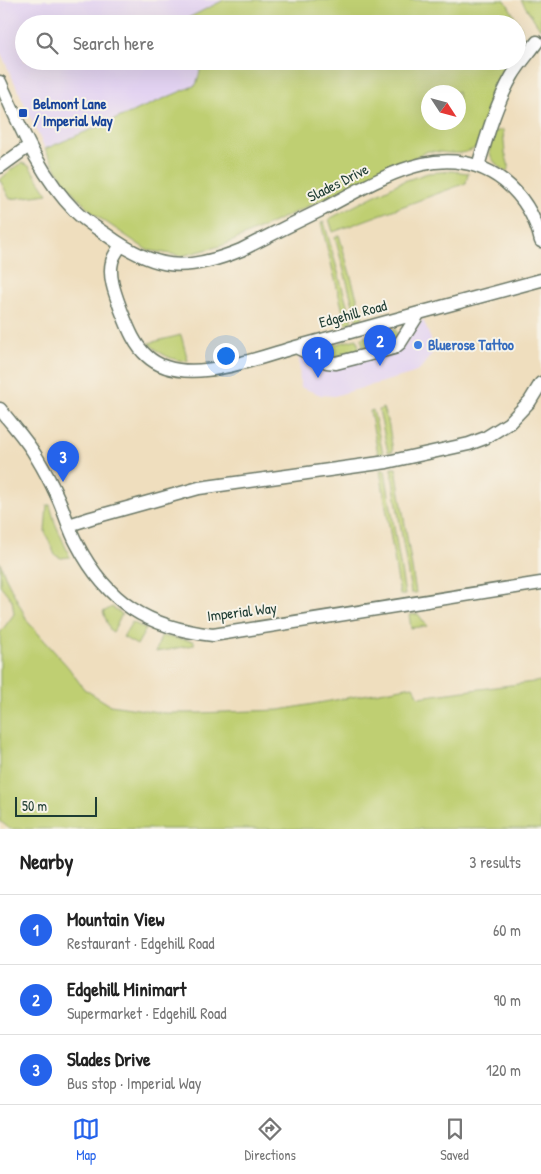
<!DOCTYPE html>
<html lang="en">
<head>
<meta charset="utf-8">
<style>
	:root { --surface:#fff; --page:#f2f2f2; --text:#222; --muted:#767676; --line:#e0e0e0; --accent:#2563eb }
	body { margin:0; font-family:"Patrick Hand",sans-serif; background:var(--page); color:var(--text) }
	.compass { position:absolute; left:421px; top:85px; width:45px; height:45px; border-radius:50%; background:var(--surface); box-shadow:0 5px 20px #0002; rotate:126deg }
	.scale { position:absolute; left:15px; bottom:12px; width:82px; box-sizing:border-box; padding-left:5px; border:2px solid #1f3d34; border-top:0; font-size:14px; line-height:18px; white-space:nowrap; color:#1f3d34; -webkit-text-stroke:4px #f7f3e8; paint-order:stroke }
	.you { position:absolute; left:225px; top:355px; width:18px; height:18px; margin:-12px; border:4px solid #fff; border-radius:50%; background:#1a73e8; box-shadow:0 0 0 8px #1a73e833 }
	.badge { display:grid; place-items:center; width:32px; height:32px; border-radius:50%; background:var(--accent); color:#fff; font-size:16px; font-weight:700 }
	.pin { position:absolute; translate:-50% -41px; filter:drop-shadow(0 1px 2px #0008) }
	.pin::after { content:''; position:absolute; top:26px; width:18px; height:15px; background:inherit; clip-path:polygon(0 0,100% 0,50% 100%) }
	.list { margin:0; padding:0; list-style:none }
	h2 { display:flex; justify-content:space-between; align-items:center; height:65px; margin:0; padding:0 20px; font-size:21px }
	h2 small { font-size:16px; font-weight:400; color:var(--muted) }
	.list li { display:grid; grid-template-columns:32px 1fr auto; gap:15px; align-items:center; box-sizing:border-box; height:70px; padding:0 20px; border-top:1px solid var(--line) }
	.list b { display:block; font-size:19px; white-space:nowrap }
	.list p { margin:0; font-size:16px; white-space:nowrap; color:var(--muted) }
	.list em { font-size:16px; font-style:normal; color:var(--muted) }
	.icon { flex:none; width:28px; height:28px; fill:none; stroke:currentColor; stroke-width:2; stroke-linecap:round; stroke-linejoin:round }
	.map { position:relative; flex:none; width:541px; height:829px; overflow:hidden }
	.search { position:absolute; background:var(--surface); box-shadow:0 5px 20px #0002; left:15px; right:15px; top:15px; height:55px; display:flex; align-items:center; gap:12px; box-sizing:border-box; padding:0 18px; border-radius:28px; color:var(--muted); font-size:19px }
	.sheet { height:275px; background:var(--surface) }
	nav { display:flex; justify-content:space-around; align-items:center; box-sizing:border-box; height:70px; border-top:1px solid var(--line); background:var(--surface); font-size:14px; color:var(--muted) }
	nav a { display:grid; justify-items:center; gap:2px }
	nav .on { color:var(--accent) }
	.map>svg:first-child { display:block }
	.built { fill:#e3d3f2 }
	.green { fill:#bfcf72; stroke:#6f8653; fill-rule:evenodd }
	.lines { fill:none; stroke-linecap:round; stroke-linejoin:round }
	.minor-casing { stroke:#687564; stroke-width:15 }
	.minor { stroke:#fff; stroke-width:12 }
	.transit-dot { fill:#1a4fb4; stroke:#f7f3e8; stroke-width:2 }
	.shop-dot { fill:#3f7fe0; stroke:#f7f3e8; stroke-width:2 }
	.labels { text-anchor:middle; stroke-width:4; stroke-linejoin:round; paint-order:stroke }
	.transit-label { font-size:15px; font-weight:bold; fill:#164399; stroke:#f7f3e8; text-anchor:start }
	.street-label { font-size:15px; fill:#1f3d34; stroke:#f7f3e8 }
	.shop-label { font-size:15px; font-weight:bold; fill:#366cbe; stroke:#f7f3e8; text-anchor:start }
</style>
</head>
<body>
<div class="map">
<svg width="541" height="829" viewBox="0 0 541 829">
	<rect width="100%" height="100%" fill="#f7f3e8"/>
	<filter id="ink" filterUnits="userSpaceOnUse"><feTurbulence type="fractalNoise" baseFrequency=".02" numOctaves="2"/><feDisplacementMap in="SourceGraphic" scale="10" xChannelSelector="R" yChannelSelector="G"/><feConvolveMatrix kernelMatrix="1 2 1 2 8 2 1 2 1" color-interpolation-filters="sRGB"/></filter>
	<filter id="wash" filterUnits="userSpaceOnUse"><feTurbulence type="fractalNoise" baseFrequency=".0096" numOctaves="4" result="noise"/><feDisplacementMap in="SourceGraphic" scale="20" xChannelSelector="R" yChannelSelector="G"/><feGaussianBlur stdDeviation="1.12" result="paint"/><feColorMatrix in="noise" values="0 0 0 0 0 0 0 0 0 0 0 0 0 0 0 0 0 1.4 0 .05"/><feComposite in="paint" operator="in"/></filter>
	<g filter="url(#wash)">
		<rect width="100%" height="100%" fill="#efdebe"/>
		<path class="built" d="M 0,0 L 224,0 L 188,18 L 190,24 L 24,24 L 24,61 L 200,61 L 201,68 L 196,85 L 45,149 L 0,51 Z
			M 423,319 L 435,350 L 420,369 L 414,373 L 334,396 L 321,395 L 300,387 L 299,354 L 331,367 L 401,349 Z"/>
		<path class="green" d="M 224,0 L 505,0 L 521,27 L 525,53 L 480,145 C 462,158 449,152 428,151 L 224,245 L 182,256 L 147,250 L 94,214 L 76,196 L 61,177 L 45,149 L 196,85 L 201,68 L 200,61 L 517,61 L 517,24 L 190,24 L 188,18 ZM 428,92 L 458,92 L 458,122 L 428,122 Z
			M 521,0 L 541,0 L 541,30 Z
			M 503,130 L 505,153 L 509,167 L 506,172 C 488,159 487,152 493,132 Z
			M 22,163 L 29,166 L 48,194 L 10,199 L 0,180 L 11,170 Z
			M 452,171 L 468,173 L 466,183 L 333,232 L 329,219 L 401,182 L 428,173 Z
			M 324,222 L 352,322 L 346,324 L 321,223 Z
			M 339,235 L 363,319 L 357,320 L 335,237 Z
			M 395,329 L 398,335 L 392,343 L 364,351 L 361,338 Z
			M 181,335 L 188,361 C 172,361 160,354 149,343 Z
			M 357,339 L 360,352 C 349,355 333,363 323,353 L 324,347 Z
			M 383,408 L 389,426 L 393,451 L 388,452 L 379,410 Z
			M 373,410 L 383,453 L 378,454 L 370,411 Z
			M 391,468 L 396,468 L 416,593 L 411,593 Z
			M 380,470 L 385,470 L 405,595 L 400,595 Z
			M 47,505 L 50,505 L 55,523 L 70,557 L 61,558 L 55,555 L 45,532 Z
			M 0,562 L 5,576 L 28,622 L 68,667 L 84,689 L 110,705 L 165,713 L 199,713 L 280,710 L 413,686 L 419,697 L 541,681 L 541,829 L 10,829 L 0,821 L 0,633 L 14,614 L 12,600 L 0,585 Z
			M 112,607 L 122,614 L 113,632 L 110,630 L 103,612 Z
			M 418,614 L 427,626 L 411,628 L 409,615 Z
			M 132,622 L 146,629 L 137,645 L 123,637 Z
			M 161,636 L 194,641 L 194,645 L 156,652 Z"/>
	</g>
	<g filter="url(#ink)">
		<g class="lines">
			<g class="minor-casing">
				<path id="minor" d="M 0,82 C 21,129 40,176 76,212 C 85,221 97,228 107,235 C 155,270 185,273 241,250 C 268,236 296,222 323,209 C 379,180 444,135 504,181 C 524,197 535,216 541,241
					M 478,166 C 487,136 496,104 512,76 C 519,64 529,53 537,42
					M 0,167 L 29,146
					M 121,245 C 118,250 113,256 112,262 C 108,277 116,296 121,310 C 127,325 134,345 147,356 C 182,389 257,358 296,347
					M 419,313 L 400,343 L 394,348 L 336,363 L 327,362 L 296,347 Z
					M 419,313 L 541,280
					M 0,409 C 13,426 27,440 37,458 C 45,471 52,485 58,498 C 65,513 69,530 77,544 C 107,602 148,628 213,635 L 541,583
					M 69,525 L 91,518 L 199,488 L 387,462 L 469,444 L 485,438 L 509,423 L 530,401 L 541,383"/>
			</g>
			<use href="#minor" class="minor"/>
		</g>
	</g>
	<rect class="transit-dot" x="18" y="108" width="10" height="10" rx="2.5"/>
	<circle class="shop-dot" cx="418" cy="345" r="5"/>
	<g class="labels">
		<g class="transit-label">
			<text x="33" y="109">Belmont Lane<tspan x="33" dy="17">/ Imperial Way</tspan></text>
		</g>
		<g class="street-label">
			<text transform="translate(338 183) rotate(-27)" y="5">Slades Drive</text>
			<text transform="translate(353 314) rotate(-15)" y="5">Edgehill Road</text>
			<text transform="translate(242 612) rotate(-7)" y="5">Imperial Way</text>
		</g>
		<g class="shop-label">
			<text x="428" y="350">Bluerose Tattoo</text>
		</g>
	</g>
</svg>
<svg class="compass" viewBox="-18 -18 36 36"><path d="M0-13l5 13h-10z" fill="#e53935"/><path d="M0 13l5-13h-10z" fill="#767676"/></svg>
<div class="scale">50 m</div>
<div class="you"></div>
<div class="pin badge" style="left:318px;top:378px">1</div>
<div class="pin badge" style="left:380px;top:366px">2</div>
<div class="pin badge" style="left:63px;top:482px">3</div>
<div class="search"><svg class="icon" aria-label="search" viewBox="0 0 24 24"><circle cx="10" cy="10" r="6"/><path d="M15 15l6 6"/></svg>Search here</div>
</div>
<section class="sheet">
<h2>Nearby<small>3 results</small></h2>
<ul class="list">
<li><span class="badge">1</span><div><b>Mountain View</b><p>Restaurant · Edgehill Road</p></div><em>60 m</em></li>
<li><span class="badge">2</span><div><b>Edgehill Minimart</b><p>Supermarket · Edgehill Road</p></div><em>90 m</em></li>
<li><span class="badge">3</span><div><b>Slades Drive</b><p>Bus stop · Imperial Way</p></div><em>120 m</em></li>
</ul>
</section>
<nav>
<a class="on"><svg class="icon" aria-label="map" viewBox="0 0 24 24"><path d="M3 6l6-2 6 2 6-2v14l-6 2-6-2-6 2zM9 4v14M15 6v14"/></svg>Map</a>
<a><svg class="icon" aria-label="directions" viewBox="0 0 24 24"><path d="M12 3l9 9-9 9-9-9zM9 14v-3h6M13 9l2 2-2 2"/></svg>Directions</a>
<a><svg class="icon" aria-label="saved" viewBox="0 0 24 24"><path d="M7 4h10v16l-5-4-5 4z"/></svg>Saved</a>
</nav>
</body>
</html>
